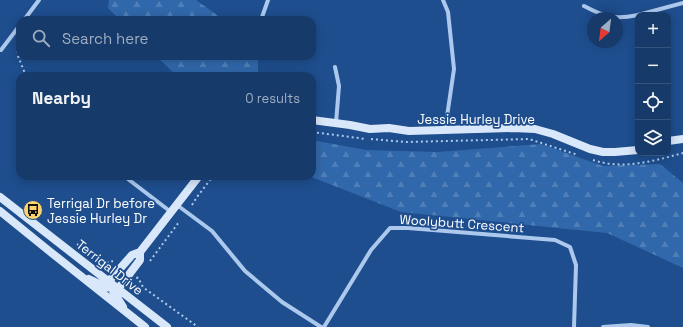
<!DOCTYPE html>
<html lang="en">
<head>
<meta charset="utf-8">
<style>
	:root { --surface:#163a6a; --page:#1f4170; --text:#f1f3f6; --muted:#9eadc1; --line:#35547e }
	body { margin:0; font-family:"Space Grotesk",sans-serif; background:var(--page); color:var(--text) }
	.controls { position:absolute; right:12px; top:12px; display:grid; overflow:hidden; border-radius:8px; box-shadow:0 2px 10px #0003 }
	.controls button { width:36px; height:36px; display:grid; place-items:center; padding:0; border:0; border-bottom:1px solid var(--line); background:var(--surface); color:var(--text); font:20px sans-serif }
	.compass { position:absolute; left:587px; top:12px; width:36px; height:36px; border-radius:50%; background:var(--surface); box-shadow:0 2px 10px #0003; rotate:208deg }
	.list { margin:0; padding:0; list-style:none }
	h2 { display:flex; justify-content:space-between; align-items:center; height:52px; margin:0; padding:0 16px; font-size:17px }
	h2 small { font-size:13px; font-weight:400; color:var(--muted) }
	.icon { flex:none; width:22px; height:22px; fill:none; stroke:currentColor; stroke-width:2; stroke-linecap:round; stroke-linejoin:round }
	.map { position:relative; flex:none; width:683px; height:327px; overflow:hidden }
	.search { position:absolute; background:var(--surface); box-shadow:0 2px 10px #0003; left:16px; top:16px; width:300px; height:44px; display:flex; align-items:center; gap:10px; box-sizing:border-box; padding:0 14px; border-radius:12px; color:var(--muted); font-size:15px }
	.panel { position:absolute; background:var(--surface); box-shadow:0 2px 10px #0003; left:16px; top:72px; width:300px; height:108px; border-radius:12px }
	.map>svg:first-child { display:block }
	.forest { fill:url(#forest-firs) }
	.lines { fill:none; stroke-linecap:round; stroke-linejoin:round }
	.path { stroke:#acc9ed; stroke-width:2; stroke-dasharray:2 3; stroke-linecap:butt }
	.street { stroke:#acc9ed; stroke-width:4 }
	.secondary { stroke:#d8e7f9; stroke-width:8 }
	.labels { text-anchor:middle; stroke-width:3.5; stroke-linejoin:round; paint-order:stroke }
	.street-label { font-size:13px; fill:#fff; stroke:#1e4e8e }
	.poi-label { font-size:13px; fill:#fff; stroke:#1e4e8e; text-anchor:start }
</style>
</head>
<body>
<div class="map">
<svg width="683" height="327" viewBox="0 0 683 327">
	<defs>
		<pattern id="forest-firs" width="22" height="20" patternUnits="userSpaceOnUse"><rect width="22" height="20" fill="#3168ab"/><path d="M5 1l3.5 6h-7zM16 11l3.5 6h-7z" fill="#507fb8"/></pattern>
	</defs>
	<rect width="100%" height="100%" fill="#1e4e8e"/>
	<path class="forest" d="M 109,0 L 196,0 L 224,20 L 120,20 L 108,8 Z
		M 156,56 L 258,56 L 258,76 L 177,76 Z
		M 312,140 L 366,150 L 438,152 L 541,144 L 603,166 L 660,164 L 683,183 L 683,268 L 607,233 L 401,212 L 309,176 L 312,176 Z"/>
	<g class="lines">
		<path class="path" d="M 17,41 L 18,56 L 26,76
			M 312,132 L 366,139
			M 371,139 L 406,142 L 529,139 L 578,155
			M 593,160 C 623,170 654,161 683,153
			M 192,205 L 197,197 L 213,176
			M 77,244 C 87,252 100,266 113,261
			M 150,261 L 179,222
			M 138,277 L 137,278 C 141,281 141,285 144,288 L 198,327"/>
		<path class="street" d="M 443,0 L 448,12 L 454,69 L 445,130
			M 584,6 C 605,17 614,20 638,15
			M 638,15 L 683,3
			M 24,20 L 39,0
			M 261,20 L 268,0
			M 1,50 L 20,25
			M 335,67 L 339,86 L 336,123
			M 124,176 L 171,212
			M 177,205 L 212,231 L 245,271 L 282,302 L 321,327
			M 324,327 L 371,250 L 390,228 L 408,228 L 555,240 L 570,247 L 576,265 L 574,327
			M 603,327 L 631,325 L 648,327"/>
		<path class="secondary" d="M 312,120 L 350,125 L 370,129 L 389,128 L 409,131 L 514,128 L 535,129 L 553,134 L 590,149 L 603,152 L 615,152 L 638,150
			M 668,141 L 683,139
			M 0,197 L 167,327
			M 0,211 L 48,250 L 145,327
			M 89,279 L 106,287 L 117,289
			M 109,281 L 132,255 L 140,252
			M 110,284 L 111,288 L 123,307
			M 118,289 L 140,260 L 140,252 L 199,176"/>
	</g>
	<defs>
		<g id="bus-disc" transform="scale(1)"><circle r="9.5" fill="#fcd26b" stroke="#1e4e8e"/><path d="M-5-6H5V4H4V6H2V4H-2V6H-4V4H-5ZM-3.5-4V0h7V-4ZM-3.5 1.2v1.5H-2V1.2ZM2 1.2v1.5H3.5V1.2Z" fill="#111"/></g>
	</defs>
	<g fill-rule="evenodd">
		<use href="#bus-disc" x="33" y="210"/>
	</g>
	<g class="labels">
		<g class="street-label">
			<text x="476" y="124">Jessie Hurley Drive</text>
			<text transform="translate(462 223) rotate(4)" y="5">Woolybutt Crescent</text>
			<text transform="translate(110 267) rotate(38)" y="5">Terrigal Drive</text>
		</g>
		<g class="poi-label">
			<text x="47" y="208">Terrigal Dr before<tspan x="47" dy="15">Jessie Hurley Dr</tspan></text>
		</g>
	</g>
</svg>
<div class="controls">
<button>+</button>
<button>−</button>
<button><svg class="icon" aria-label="locate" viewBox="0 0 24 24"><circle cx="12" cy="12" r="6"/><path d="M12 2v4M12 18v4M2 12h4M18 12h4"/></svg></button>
<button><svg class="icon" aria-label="layers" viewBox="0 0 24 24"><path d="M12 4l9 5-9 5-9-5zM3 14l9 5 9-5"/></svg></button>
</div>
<svg class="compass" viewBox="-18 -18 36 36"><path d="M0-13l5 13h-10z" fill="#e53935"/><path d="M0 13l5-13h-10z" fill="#9eadc1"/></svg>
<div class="search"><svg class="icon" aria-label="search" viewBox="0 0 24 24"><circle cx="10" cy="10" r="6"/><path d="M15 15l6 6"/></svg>Search here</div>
<section class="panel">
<h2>Nearby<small>0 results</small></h2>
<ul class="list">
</ul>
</section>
</div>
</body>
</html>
